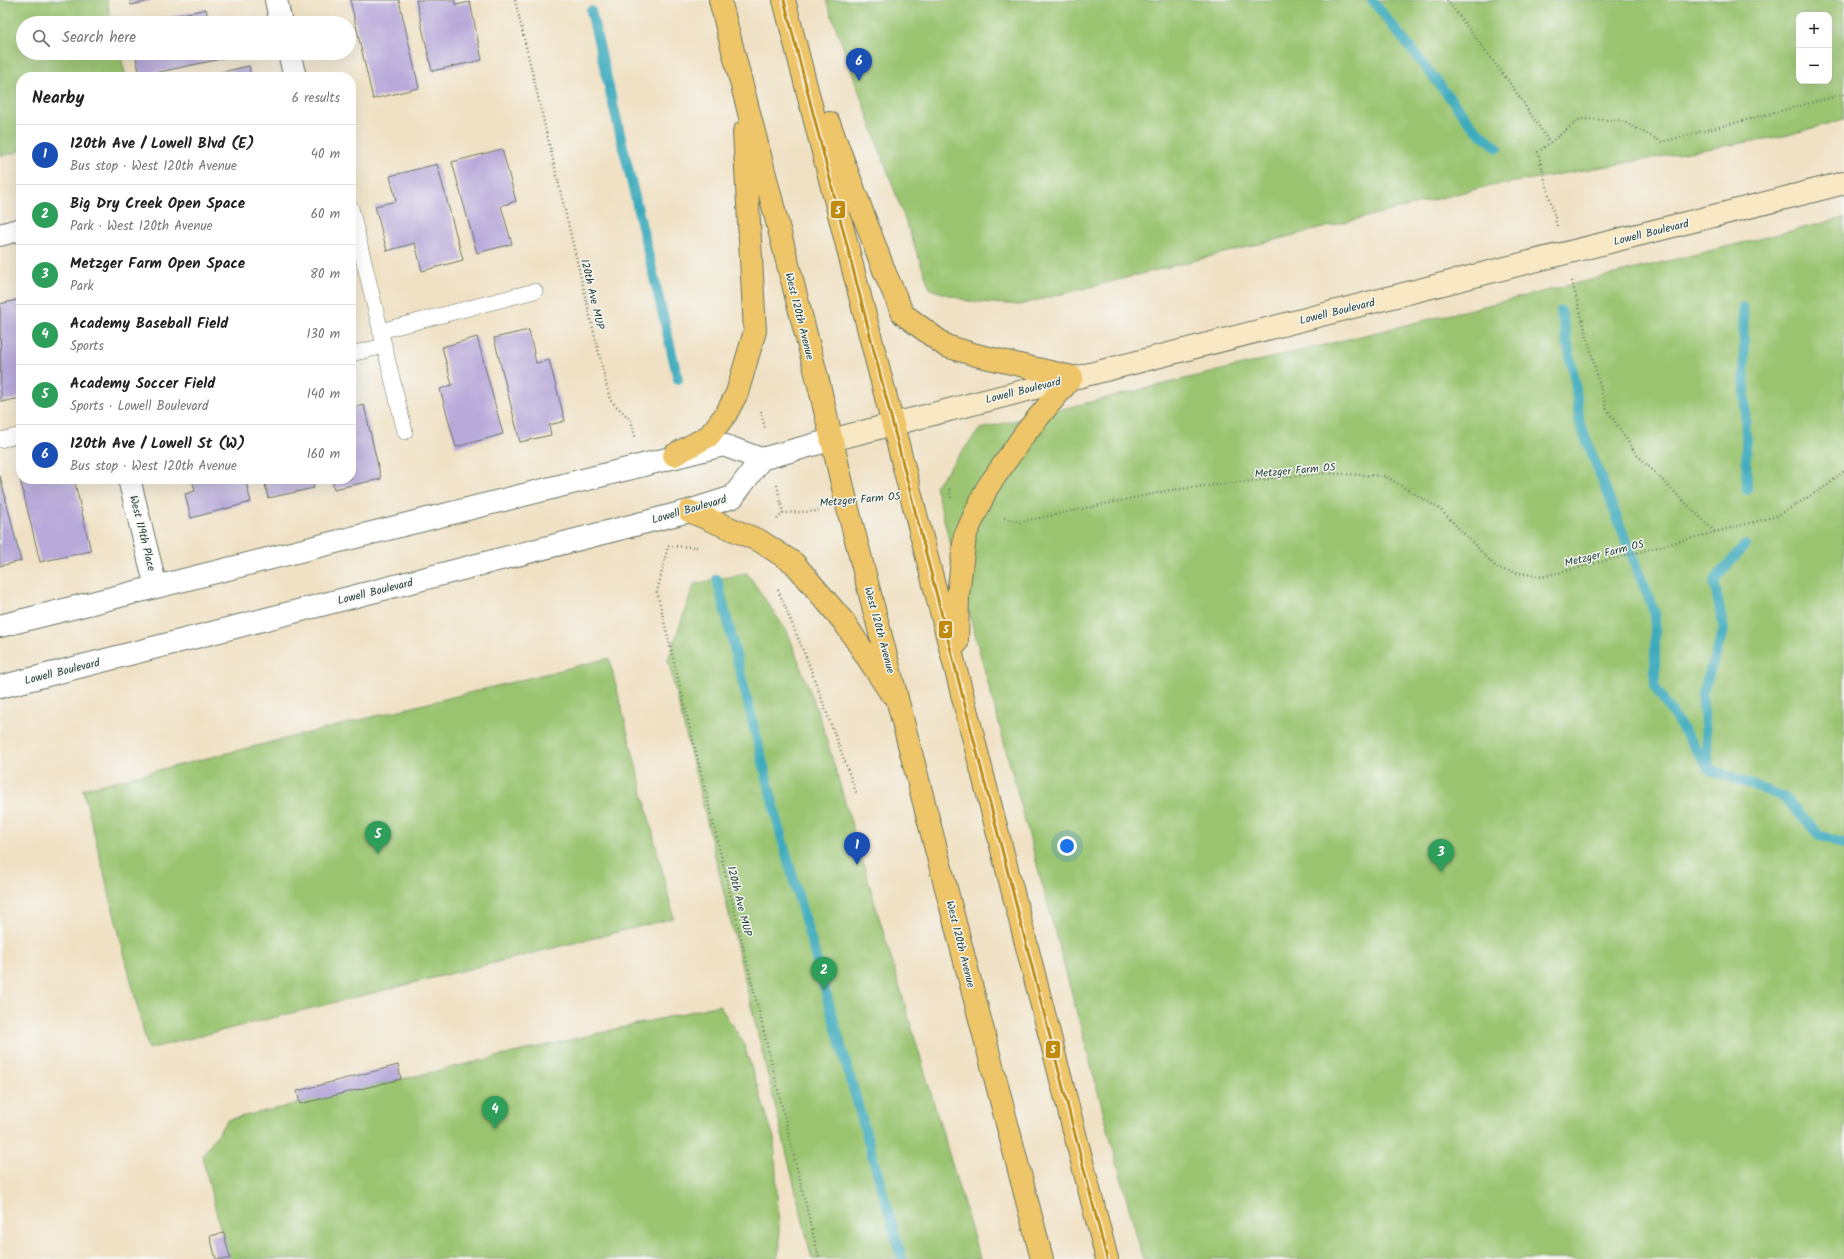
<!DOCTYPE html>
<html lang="en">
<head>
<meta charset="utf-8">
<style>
	:root { --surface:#fff; --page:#f2f2f2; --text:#222; --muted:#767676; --line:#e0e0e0; --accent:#111827 }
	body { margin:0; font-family:Kalam,sans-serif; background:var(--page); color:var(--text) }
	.controls { position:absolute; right:12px; top:12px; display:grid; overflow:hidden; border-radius:8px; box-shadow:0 4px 16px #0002 }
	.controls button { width:36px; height:36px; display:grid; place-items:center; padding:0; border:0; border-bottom:1px solid var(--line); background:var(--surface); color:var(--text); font:20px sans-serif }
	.you { position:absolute; left:1067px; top:846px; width:14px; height:14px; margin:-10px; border:3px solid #fff; border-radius:50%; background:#1a73e8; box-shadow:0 0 0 6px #1a73e833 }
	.badge { display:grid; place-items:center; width:26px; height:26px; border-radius:50%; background:var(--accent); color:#fff; font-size:13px; font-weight:700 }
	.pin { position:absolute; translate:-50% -33px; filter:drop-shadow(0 1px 2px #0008) }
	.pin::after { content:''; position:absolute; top:21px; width:14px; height:12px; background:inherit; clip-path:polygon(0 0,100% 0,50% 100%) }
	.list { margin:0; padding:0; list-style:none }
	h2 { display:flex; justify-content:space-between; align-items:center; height:52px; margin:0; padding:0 16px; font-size:17px }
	h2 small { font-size:13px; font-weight:400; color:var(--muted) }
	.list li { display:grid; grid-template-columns:26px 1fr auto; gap:12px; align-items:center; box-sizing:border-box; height:60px; padding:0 16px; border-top:1px solid var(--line) }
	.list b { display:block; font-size:15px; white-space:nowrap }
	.list p { margin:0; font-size:13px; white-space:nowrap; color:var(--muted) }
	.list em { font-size:13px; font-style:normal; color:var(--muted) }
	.icon { flex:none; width:22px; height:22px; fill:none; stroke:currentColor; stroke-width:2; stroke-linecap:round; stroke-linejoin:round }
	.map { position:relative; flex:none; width:1844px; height:1259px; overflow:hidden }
	.search { position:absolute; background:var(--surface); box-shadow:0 4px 16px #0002; left:16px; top:16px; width:340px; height:44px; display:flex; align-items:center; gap:10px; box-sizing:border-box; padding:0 14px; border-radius:22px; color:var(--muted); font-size:15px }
	.panel { position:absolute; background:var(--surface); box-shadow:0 4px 16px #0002; left:16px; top:72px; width:340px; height:412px; border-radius:16px }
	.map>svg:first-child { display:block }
	.green { fill:#9ac470; stroke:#5c8052; fill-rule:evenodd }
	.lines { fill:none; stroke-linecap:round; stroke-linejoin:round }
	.stream { stroke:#3eabbd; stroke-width:10 }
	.building { fill:#b7a9da }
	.service-casing { stroke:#687666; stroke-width:16 }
	.minor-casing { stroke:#687666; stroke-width:24 }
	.secondary-casing { stroke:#687666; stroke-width:24 }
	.primary-casing { stroke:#687666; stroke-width:24 }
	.path { stroke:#687666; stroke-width:2.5; stroke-dasharray:1 3; stroke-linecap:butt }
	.service { stroke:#fff; stroke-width:15 }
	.minor { stroke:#fff; stroke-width:22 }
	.secondary { stroke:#f8e8c3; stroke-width:22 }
	.primary { stroke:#eec569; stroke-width:22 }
	.secondary-bridge-casing { stroke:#687666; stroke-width:24; stroke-linecap:butt }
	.secondary-bridge { stroke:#f8e8c3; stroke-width:22 }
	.bus-1-casing { stroke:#f6f6f2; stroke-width:6 }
	.bus-1 { stroke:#c18c0d; stroke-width:3 }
	.labels { text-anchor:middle; stroke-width:3; stroke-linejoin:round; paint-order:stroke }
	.street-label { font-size:11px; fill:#1f3d34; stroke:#f6f6f2 }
	.line-badge { stroke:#f6f6f2; stroke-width:1.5 }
	.badge-label { font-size:11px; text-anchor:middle; font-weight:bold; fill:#fff }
</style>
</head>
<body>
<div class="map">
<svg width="1844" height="1259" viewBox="0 0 1844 1259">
	<rect width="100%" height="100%" fill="#f6f6f2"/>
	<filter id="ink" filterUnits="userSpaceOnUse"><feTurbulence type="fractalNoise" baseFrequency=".025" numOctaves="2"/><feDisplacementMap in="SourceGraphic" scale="8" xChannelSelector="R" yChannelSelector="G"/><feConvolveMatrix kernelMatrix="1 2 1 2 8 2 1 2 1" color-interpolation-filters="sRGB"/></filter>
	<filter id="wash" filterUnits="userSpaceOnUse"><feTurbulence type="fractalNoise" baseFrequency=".012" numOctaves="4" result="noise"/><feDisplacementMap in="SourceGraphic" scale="16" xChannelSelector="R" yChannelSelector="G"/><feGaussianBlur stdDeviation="0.9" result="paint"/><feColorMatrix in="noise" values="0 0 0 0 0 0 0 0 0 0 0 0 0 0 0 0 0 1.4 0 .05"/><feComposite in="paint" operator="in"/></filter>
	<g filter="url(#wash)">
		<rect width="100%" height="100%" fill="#f0e1c4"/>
		<path class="green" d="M 0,0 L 107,0 L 112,23 L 23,23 L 23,53 L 120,53 L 126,77 L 21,77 L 21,151 L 0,156 Z
			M 826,0 L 1844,0 L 1844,119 L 1788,135 L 1480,188 L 1019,305 L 968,301 L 930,289 ZM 1799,15 L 1829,15 L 1829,81 L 1799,81 Z
			M 1844,218 L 1844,1259 L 1143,1259 L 935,486 L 980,429 Z
			M 747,573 L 788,633 L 821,721 L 980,1259 L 812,1259 L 668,660 L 694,584 Z
			M 609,658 L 674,918 L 148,1049 L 83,789 Z
			M 719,1005 L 743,1042 L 774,1138 L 780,1246 L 777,1259 L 228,1259 L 202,1156 L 227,1120 Z"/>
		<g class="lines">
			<path class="stream" d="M 1372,0 L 1474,128 L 1498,148
				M 591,11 L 678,379
				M 1743,307 L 1747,490
				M 1561,311 L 1575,382 L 1580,424 L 1655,614 L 1655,687 L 1709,769 L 1784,797 L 1819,835 L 1844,844
				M 717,579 L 783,843 L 902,1259
				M 1709,767 L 1702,694 L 1724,630 L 1714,581 L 1745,545"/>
		</g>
		<g id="blocks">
			<path class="building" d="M 130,0 L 150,0 L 150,1 L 131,5 Z
				M 350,0 L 399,0 L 419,88 L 373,99 Z
				M 416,0 L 454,0 L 456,5 L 470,2 L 482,60 L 432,71 Z
				M 206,9 L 209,23 L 145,23 L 145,22 Z
				M 237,18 L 238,23 L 215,23 L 215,22 Z
				M 135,53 L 245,53 L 245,54 L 140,76 Z
				M 249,66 L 251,77 L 203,77 L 203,76 Z
				M 502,149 L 516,201 L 501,206 L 512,244 L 477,253 L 452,162 Z
				M 437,164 L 463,260 L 422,271 L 415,243 L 387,251 L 375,206 L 396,201 L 390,176 Z
				M 21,299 L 21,398 L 1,402 L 0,304 Z
				M 529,330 L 536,363 L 549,360 L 565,421 L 549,425 L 551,435 L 520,442 L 494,338 Z
				M 477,337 L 503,434 L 456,447 L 440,389 L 452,385 L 442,347 Z
				M 351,397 L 354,407 L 364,405 L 381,479 L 334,489 L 332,479 L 351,479 Z
				M 0,476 L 21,561 L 0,566 Z
				M 20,479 L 48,479 L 49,481 L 74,479 L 91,551 L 40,562 Z
				M 192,479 L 245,479 L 251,502 L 191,518 L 185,494 L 195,491 Z
				M 264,479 L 312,479 L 314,488 L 268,498 Z
				M 398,1065 L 401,1079 L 300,1104 L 297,1091 Z
				M 224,1233 L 230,1259 L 216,1259 L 210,1236 Z"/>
		</g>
	</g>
	<g filter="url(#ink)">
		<use href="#blocks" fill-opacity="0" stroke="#687666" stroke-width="1"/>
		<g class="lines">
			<g class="service-casing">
				<path id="service" d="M 351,208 L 405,432
					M 380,331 L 535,291
					M 351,354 L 384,346
					M 0,440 L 21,435"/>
			</g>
			<g class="minor-casing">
				<path id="minor" d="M 276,0 L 281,23
					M 289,53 L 295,77
					M 0,235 L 21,229
					M 761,459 L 831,440
					M 129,479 L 156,587
					M 0,626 L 723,445 L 761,459
					M 0,687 L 689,511 L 733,497 L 761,459"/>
			</g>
			<g class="secondary-casing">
				<path id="secondary" d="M 1793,196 L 1844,183
					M 831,440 L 1478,275"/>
			</g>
			<g class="primary-casing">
				<path id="primary" d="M 720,0 L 819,385 L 848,509 L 1042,1259
					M 784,0 L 1107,1259
					M 829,123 L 885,273 L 903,314 L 946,346 L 976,355 L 1072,377 L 1026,432 L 987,488 L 965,536 L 958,595 L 957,643
					M 674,455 L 709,436 L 726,414 L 737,393 L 755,331 L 744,132
					M 689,511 L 760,541 L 794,563 L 844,622 L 890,692"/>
			</g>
			<path class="path" d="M 515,0 L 610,400 L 631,420 L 636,439
				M 1447,0 L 1512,86 L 1550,143
				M 1557,226 L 1538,152 L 1580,119 L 1620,120 L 1662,142 L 1844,94
				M 1572,281 L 1606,408 L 1636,454 L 1715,532
				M 761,411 L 765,429
				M 777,485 L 783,513
				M 949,489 L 951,499
				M 1004,518 L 1020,522 L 1171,490 L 1321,473 L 1385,476 L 1440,509 L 1498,569 L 1542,577 L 1777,516 L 1828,485 L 1844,471
				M 777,519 L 783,513 L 819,511
				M 697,547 L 668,546 L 657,592 L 819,1259
				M 778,590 L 808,662 L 857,795"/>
			<use href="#service" class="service"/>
			<use href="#minor" class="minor"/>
			<use href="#secondary" class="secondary"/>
			<use href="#primary" class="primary"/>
			<g class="secondary-bridge-casing">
				<path id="secondary-bridge" d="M 1478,275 L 1793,196"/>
			</g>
			<use href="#secondary-bridge" class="secondary-bridge"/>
			<g class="bus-1-casing">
				<path id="bus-1" d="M 784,0 L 1107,1259"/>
			</g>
			<use href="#bus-1" class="bus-1"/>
		</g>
	</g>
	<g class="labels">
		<g class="street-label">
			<text transform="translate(1651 232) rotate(-14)" y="4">Lowell Boulevard</text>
			<text transform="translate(593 294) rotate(77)" y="4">120th Ave MUP</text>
			<text transform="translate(1337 311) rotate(-14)" y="4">Lowell Boulevard</text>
			<text transform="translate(800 316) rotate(76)" y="4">West 120th Avenue</text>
			<text transform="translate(1023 390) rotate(-14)" y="4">Lowell Boulevard</text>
			<text transform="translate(1295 470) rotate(-5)" y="4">Metzger Farm OS</text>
			<text transform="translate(860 499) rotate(-5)" y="4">Metzger Farm OS</text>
			<text transform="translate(689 509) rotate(-16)" y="4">Lowell Boulevard</text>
			<text transform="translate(143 533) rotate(76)" y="4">West 119th Place</text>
			<text transform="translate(1604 553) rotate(-14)" y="4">Metzger Farm OS</text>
			<text transform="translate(375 591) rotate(-14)" y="4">Lowell Boulevard</text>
			<text transform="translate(880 630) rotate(75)" y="4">West 120th Avenue</text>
			<text transform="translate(62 671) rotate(-14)" y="4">Lowell Boulevard</text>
			<text transform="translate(740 901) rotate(76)" y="4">120th Ave MUP</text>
			<text transform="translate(961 944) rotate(76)" y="4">West 120th Avenue</text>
		</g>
	</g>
	<g class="line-badge">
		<rect x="830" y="200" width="16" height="19" rx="4" fill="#c18c0d"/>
		<rect x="938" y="620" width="15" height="19" rx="4" fill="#c18c0d"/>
		<rect x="1045" y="1040" width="16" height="19" rx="4" fill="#c18c0d"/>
	</g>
	<g class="badge-label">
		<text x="838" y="214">5</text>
		<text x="946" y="633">5</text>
		<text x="1053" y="1053">5</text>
	</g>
</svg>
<div class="controls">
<button>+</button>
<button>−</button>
</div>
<div class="you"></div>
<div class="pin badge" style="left:857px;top:865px;background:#1a4fb4">1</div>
<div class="pin badge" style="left:824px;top:990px;background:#2e9e5b">2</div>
<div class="pin badge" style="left:1441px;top:872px;background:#2e9e5b">3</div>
<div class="pin badge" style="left:495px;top:1129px;background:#2e9e5b">4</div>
<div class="pin badge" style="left:378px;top:854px;background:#2e9e5b">5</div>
<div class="pin badge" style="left:859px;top:81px;background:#1a4fb4">6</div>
<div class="search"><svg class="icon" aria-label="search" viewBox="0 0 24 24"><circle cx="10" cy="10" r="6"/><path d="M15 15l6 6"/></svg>Search here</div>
<section class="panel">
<h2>Nearby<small>6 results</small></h2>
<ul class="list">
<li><span class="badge" style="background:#1a4fb4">1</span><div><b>120th Ave / Lowell Blvd (E)</b><p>Bus stop · West 120th Avenue</p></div><em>40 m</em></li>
<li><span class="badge" style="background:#2e9e5b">2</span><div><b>Big Dry Creek Open Space</b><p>Park · West 120th Avenue</p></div><em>60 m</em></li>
<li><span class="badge" style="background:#2e9e5b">3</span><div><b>Metzger Farm Open Space</b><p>Park</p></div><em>80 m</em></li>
<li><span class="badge" style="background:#2e9e5b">4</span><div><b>Academy Baseball Field</b><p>Sports</p></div><em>130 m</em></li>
<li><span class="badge" style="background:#2e9e5b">5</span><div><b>Academy Soccer Field</b><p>Sports · Lowell Boulevard</p></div><em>140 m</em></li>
<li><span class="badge" style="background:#1a4fb4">6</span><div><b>120th Ave / Lowell St (W)</b><p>Bus stop · West 120th Avenue</p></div><em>160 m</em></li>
</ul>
</section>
</div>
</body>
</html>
